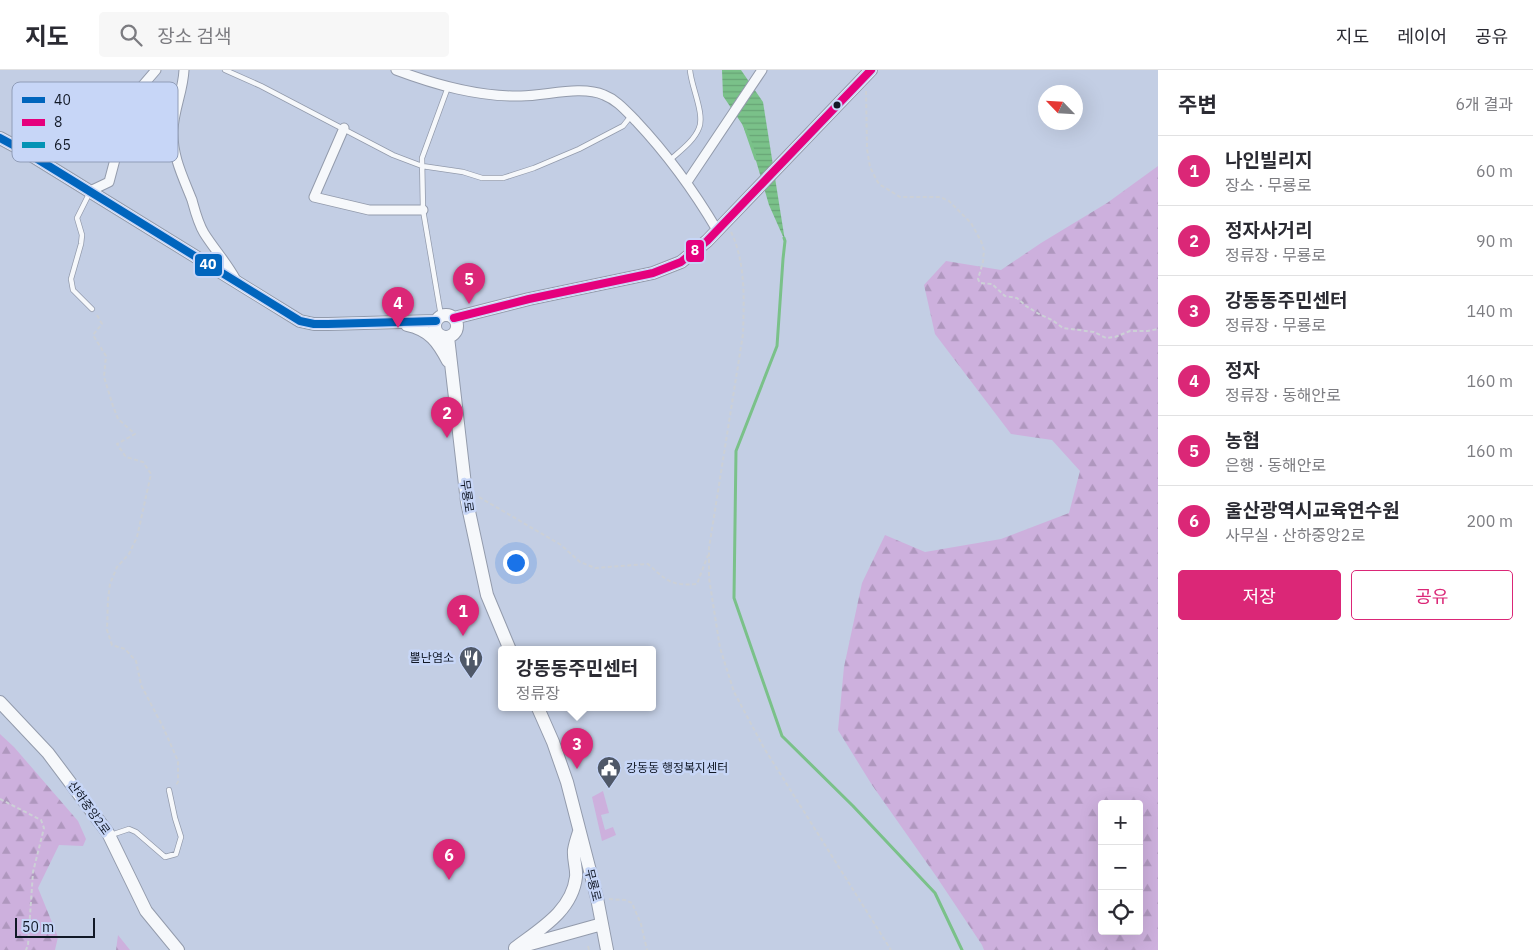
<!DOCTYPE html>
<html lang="ko">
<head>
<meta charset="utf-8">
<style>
	:root { --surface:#fff; --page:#f7f7f7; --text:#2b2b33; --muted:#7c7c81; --line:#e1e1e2; --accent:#db2777 }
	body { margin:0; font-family:"IBM Plex Sans","Noto Sans KR",sans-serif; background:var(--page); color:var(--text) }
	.controls { position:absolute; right:15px; bottom:15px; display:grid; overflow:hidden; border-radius:5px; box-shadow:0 5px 20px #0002 }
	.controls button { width:45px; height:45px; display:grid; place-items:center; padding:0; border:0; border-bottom:1px solid var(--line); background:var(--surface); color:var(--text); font:25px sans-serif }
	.compass { position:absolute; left:1038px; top:15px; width:45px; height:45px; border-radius:50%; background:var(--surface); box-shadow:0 5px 20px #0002; rotate:295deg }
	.scale { position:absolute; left:15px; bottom:12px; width:80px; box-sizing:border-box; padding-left:5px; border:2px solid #111826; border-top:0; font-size:14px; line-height:18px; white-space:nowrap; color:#111826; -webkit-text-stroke:4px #c7d6f7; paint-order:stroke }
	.you { position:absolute; left:515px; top:492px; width:18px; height:18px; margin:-12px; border:4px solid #fff; border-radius:50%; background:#1a73e8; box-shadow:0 0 0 8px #1a73e833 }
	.badge { display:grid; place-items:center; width:32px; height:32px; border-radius:50%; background:var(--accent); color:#fff; font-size:16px; font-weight:700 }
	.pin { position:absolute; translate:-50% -41px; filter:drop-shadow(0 1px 2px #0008) }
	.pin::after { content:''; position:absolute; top:26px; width:18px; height:15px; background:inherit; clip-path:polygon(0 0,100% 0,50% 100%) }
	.popup { position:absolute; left:498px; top:576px; width:158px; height:65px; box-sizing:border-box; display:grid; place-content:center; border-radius:5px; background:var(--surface); filter:drop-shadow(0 1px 4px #0005); font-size:16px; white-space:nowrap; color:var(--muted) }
	.popup b { font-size:19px; color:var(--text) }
	.popup::after { content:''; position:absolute; left:50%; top:100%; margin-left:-10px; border:10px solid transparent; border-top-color:var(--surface) }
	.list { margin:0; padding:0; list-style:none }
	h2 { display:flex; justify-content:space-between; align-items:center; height:65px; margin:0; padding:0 20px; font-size:21px }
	h2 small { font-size:16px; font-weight:400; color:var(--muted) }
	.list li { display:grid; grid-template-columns:32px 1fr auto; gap:15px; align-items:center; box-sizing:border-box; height:70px; padding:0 20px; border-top:1px solid var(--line) }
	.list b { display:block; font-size:19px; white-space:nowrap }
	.list p { margin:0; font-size:16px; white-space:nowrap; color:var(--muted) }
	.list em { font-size:16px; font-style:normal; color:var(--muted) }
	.actions { display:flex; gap:10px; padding:15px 20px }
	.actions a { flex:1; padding:11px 0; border:1px solid var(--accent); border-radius:5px; text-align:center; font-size:18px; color:var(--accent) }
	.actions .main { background:var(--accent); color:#fff }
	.icon { flex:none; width:28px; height:28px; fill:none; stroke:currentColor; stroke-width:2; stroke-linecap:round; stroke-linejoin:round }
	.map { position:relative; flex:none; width:1158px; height:880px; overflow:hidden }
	header { display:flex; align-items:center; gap:30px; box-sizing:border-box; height:70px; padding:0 25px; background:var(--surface); border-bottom:1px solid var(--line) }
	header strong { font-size:24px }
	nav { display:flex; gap:28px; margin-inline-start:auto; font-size:18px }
	.search { width:350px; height:45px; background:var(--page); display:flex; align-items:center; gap:12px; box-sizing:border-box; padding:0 18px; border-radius:5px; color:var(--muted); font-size:19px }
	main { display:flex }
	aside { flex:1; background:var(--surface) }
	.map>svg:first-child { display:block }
	.grass { fill:#cdb0dd }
	.forest { fill:url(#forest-firs); fill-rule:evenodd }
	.water { fill:url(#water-rules) }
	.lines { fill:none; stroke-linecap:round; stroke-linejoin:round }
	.stream { stroke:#7ac189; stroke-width:3 }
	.lane-casing { stroke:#939bac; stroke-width:6 }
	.street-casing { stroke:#939bac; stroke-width:11 }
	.secondary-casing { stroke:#939bac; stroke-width:14 }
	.path { stroke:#ccd0d6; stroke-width:2; stroke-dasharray:4 2.5; stroke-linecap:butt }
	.lane { stroke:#f6f8fb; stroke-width:4.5 }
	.street { stroke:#f6f8fb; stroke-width:9 }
	.secondary { stroke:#f6f8fb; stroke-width:12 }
	.bus-1-casing { stroke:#c7d6f7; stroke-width:11 }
	.bus-2-casing { stroke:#c7d6f7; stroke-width:11 }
	.bus-1 { stroke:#0065bd; stroke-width:8 }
	.bus-2 { stroke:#e5007d; stroke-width:8 }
	.bus-dot { fill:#111826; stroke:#c7d6f7; stroke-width:2 }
	.labels { text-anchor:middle; stroke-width:5; stroke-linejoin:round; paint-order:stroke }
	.street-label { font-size:12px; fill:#111826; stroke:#c7d6f7 }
	.poi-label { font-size:12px; fill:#111826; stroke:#c7d6f7; text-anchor:end }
	.key { fill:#c7d6f7; stroke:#909db8; stroke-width:1 }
	.key-label { font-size:14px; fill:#111826 }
	.line-badge { stroke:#c7d6f7; stroke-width:2 }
	.badge-label { font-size:14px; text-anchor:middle; font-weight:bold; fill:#fff }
</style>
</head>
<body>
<header>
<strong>지도</strong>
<div class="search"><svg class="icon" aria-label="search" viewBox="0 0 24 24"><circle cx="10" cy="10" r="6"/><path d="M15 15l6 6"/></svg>장소 검색</div>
<nav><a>지도</a><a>레이어</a><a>공유</a></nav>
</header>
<main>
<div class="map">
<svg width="1158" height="880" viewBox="0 0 1158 880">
	<defs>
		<pattern id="forest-firs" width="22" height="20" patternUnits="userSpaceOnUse" patternTransform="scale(1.25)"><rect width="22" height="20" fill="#cdb0dd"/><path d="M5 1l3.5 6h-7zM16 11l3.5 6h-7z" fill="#af97be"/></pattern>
		<pattern id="water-rules" width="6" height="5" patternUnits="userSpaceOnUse" patternTransform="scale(1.25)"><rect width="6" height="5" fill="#7ac189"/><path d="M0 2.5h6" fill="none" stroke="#68a576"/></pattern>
	</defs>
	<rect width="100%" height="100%" fill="#c3cee4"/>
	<path class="grass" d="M 603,721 L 609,743 L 601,745 L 605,760 L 613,757 L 616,765 L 602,771 L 592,727 Z"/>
	<path class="forest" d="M 1158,96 L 1158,880 L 984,880 L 982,875 L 936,806 L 872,715 L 838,660 L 844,597 L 862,513 L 885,465 L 925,482 L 1001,469 L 1069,443 L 1080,401 L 1052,370 L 1011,364 L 935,264 L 924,215 L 946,191 L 1001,200 L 1041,173 L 1107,133 ZM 1102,734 L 1139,734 L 1139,861 L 1102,861 Z
		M 0,664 L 14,677 L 78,751 L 86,769 L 83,776 L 59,775 L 38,818 L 58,867 L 55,880 L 0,880 Z
		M 118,865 L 130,880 L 116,880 Z"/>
	<path class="water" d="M 722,0 L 741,0 L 763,32 L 785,171 L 769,135 L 752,77 L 742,54 L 723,26 Z"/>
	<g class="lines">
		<path class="stream" d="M 746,60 L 756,89
			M 784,168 L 785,171 L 783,189 L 777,276 L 736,381 L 734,528 L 782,666 L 853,736 L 935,823 L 962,880"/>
		<g class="lane-casing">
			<path id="lane" d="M 225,0 L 261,16 L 393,85 L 422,96 L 463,102 L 482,108 L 503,108 L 534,98 L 579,79 L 623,56 L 631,46
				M 670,90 C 680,81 694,71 699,58 C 705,44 691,16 690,0
				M 90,122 L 77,148 L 82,165 L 81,174 L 71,209 L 73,220 L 92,239
				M 441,246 L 423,140 L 422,88 L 448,17
				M 111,765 L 129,759 L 136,762 L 165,787 L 176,784 L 181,767 L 175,748 L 169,720"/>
		</g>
		<g class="street-casing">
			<path id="street" d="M 184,0 C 183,21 174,39 173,60 C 172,86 183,107 192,130 C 195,141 198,153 204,163 C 214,179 227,193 236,210
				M 396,0 C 436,15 478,27 521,26 C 546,26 581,15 604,25 C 617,30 626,41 636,51 C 668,85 694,121 717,160
				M 344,58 L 314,127 L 369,140 L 423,140
				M 687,112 L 762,0
				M 90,121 L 109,112 L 131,29 L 156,0"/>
		</g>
		<g class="secondary-casing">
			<path id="secondary" d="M 0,68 L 26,82 L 300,251 L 314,254 L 328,254 L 436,251
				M435 256a11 11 0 1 1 22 0a11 11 0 1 1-22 0Z
				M 454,248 L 529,229 L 653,203 L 681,192 L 707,171 L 871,0
				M 407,255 C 430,260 438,272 448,291
				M 448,267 L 467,432 L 487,525 L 510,580
				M 0,632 L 48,683 L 108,763 L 146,841 L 178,880
				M 538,638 L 553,672 L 567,712 L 597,828 L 607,880
				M 523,876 L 602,854
				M 515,878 C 540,859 572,841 576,807 C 577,799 573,789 574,780 C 575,774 577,768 579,762"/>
		</g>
		<path class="path" d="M 866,21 L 867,79 L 870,97 L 876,109 L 879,114 L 900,127 L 940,127 L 949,131 L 971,153 L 981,171 L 984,180 L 983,192 L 978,209 L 980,213 L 992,214 L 1005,226 L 1017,228 L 1026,236 L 1039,244 L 1052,250 L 1063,258 L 1094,262 L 1106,268 L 1115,267 L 1130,261 L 1148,261 L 1158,259
			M 731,162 C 746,193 744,231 743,264 L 709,478 L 709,508 L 720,578 L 734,622 L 764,678 L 891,880
			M 97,245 L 102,254 L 93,265 L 106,286 L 104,307 L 113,336 L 118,349 L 135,364 L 117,374 L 126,387 L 143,392 L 151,404 L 137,467 L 129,484 L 117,497 L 110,514 L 108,529 L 107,560 L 112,575 L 125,579 L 136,591 L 141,615 L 163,657 L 178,691 L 178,712 L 175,716
			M 479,427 L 561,475 L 580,492 L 595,498 L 648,494 C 667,511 671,516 697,514 L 708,485
			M 0,729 L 41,750 L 44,758 L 33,802 L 28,875 L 26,880
			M 609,829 L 625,830 L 632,833 L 641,854 L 647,880
			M 588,876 L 589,880"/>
		<use href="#lane" class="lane"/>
		<use href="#street" class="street"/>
		<use href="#secondary" class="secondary"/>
		<g class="bus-1-casing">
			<path id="bus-1" d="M 0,68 L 26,82 L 300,251 L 314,254 L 328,254 L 436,251"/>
		</g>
		<g class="bus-2-casing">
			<path id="bus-2" d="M 454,248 L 529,229 L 653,203 L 681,192 L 707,171 L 871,0"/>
		</g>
		<use href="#bus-1" class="bus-1"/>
		<use href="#bus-2" class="bus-2"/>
	</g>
	<defs>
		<g id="restaurant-pin" transform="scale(1.25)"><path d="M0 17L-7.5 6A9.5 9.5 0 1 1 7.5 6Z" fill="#4f5868" stroke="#c7d6f7"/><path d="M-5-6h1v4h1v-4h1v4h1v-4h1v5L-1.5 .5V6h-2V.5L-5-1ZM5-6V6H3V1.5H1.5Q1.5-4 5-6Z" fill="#fff"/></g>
		<g id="civic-pin" transform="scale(1.25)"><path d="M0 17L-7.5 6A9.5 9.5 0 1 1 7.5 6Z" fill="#4f5868" stroke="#c7d6f7"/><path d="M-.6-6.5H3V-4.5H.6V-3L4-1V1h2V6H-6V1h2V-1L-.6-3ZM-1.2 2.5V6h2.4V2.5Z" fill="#fff"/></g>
	</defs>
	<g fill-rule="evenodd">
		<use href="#restaurant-pin" x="471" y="588"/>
		<use href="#civic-pin" x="609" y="698"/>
	</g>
	<circle class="bus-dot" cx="837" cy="35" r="4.5"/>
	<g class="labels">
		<g class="street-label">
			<text transform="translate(467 426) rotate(82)" y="4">무룡로</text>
			<text transform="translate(89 738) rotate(54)" y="4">산하중앙2로</text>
			<text transform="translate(593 815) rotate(76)" y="4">무룡로</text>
		</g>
		<g class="poi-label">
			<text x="454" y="592">뿔난염소</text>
			<text x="626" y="702" text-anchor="start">강동동 행정복지센터</text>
		</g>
	</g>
	<rect x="12" y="12" width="166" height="80" rx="8" class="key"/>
	<rect x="22" y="27" width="23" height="6" fill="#0065bd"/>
	<rect x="22" y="49" width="23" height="7" fill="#e5007d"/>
	<rect x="22" y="72" width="23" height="6" fill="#0393b5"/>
	<g class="key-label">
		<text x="54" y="35">40</text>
		<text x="54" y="57">8</text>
		<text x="54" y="80">65</text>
	</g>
	<g class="line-badge">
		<rect x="685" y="169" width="20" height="24" rx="5" fill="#e5007d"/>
		<rect x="194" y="183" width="29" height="24" rx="5" fill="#0065bd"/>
	</g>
	<g class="badge-label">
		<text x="695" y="185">8</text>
		<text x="208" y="199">40</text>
	</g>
</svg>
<div class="controls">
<button>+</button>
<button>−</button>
<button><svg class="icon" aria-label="locate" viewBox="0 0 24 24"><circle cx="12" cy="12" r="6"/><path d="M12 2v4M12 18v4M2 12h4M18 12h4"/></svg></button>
</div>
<svg class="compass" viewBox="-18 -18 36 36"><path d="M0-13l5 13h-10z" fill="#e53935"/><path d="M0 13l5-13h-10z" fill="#7c7c81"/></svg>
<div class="scale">50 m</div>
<div class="you"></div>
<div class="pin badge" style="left:463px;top:566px">1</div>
<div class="pin badge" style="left:447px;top:368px">2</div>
<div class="pin badge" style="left:577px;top:699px">3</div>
<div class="popup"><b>강동동주민센터</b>정류장</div>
<div class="pin badge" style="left:398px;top:258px">4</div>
<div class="pin badge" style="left:469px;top:234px">5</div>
<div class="pin badge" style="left:449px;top:810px">6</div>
</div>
<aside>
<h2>주변<small>6개 결과</small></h2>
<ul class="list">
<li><span class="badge">1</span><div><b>나인빌리지</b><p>장소 · 무룡로</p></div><em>60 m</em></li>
<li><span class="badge">2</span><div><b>정자사거리</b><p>정류장 · 무룡로</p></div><em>90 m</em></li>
<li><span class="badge">3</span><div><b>강동동주민센터</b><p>정류장 · 무룡로</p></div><em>140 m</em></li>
<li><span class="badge">4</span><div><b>정자</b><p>정류장 · 동해안로</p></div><em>160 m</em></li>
<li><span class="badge">5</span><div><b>농협</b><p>은행 · 동해안로</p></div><em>160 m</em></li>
<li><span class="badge">6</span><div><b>울산광역시교육연수원</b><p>사무실 · 산하중앙2로</p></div><em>200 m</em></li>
</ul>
<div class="actions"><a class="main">저장</a><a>공유</a></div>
</aside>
</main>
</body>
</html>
